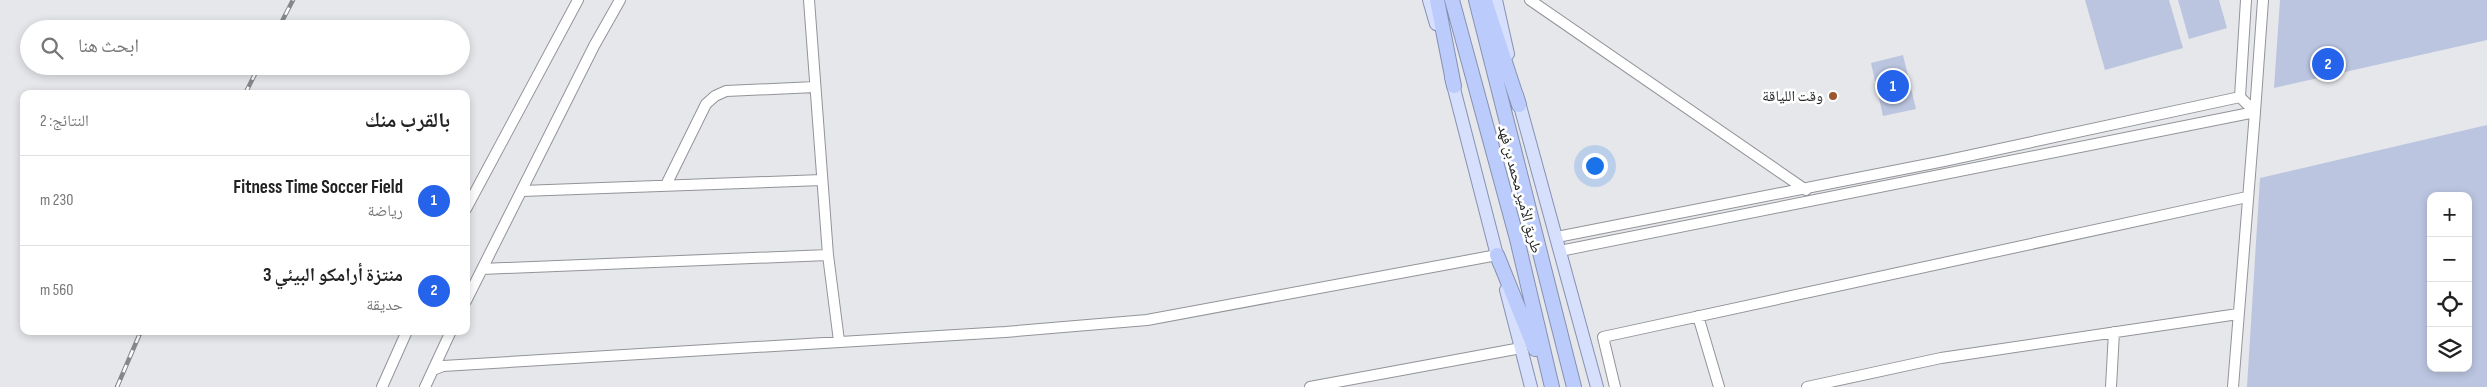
<!DOCTYPE html>
<html lang="ar">
<head>
<meta charset="utf-8">
<style>
	:root { --surface:#fff; --page:#f2f2f2; --text:#222; --muted:#767676; --line:#e0e0e0; --accent:#2563eb }
	body { margin:0; font-family:"Sofia Sans Condensed","Noto Naskh Arabic",sans-serif; background:var(--page); color:var(--text); direction:rtl }
	.controls { position:absolute; right:15px; bottom:15px; display:grid; overflow:hidden; border-radius:10px; box-shadow:0 2px 8px #0003 }
	.controls button { width:45px; height:45px; display:grid; place-items:center; padding:0; border:0; border-bottom:1px solid var(--line); background:var(--surface); color:var(--text); font:25px sans-serif }
	.you { position:absolute; left:1594px; top:165px; width:18px; height:18px; margin:-12px; border:4px solid #fff; border-radius:50%; background:#1a73e8; box-shadow:0 0 0 8px #1a73e833 }
	.badge { display:grid; place-items:center; width:32px; height:32px; border-radius:50%; background:var(--accent); color:#fff; font-size:16px; font-weight:700 }
	.pin { position:absolute; translate:-50% -50%; border:2px solid #fff; box-shadow:0 1px 5px #0006 }
	.list { margin:0; padding:0; list-style:none }
	h2 { display:flex; justify-content:space-between; align-items:center; height:65px; margin:0; padding:0 20px; font-size:21px }
	h2 small { font-size:16px; font-weight:400; color:var(--muted) }
	.list li { display:grid; grid-template-columns:32px 1fr auto; gap:15px; align-items:center; box-sizing:border-box; height:90px; padding:0 20px; border-top:1px solid var(--line) }
	.list b { display:block; font-size:19px; white-space:nowrap }
	.list p { margin:0; font-size:16px; white-space:nowrap; color:var(--muted) }
	.list em { font-size:16px; font-style:normal; color:var(--muted) }
	.icon { flex:none; width:28px; height:28px; fill:none; stroke:currentColor; stroke-width:2; stroke-linecap:round; stroke-linejoin:round }
	.map { position:relative; flex:none; width:2487px; height:387px; overflow:hidden; direction:ltr }
	.search { position:absolute; background:var(--surface); box-shadow:0 2px 8px #0003; left:20px; top:20px; width:450px; height:55px; display:flex; align-items:center; gap:12px; box-sizing:border-box; padding:0 18px; border-radius:28px; color:var(--muted); font-size:19px }
	.panel { position:absolute; background:var(--surface); box-shadow:0 2px 8px #0003; left:20px; top:90px; width:450px; height:245px; border-radius:10px; direction:rtl }
	.map>svg:first-child { display:block }
	.green { fill:#bbc5e0; fill-rule:evenodd }
	.lines { fill:none; stroke-linecap:round; stroke-linejoin:round }
	.minor-casing { stroke:#929498; stroke-width:12 }
	.major-casing { stroke:#8691b1; stroke-width:14 }
	.highway-casing { stroke:#8691b1; stroke-width:16 }
	.minor { stroke:#fff; stroke-width:10 }
	.major { stroke:#d6e0fd; stroke-width:12 }
	.highway { stroke:#bbcbfc; stroke-width:14 }
	.rail-casing { stroke:#86878a; stroke-width:4.5 }
	.rail { stroke:#fff; stroke-width:2.5; stroke-dasharray:8; stroke-linecap:butt }
	.poi-dot { fill:#9c552d; stroke:#fff; stroke-width:2 }
	.labels { text-anchor:middle; stroke-width:5; stroke-linejoin:round; paint-order:stroke }
	.poi-label { font-size:15px; fill:#242526; stroke:#fff; text-anchor:end }
	.street-label { font-size:15px; fill:#242526; stroke:#fff }
</style>
</head>
<body>
<div class="map">
<svg width="2487" height="387" viewBox="0 0 2487 387">
	<rect width="100%" height="100%" fill="#e5e7eb"/>
	<path class="green" d="M 2085,0 L 2169,0 L 2183,48 L 2105,70 Z
		M 2178,0 L 2219,0 L 2227,28 L 2189,39 Z
		M 2280,0 L 2487,0 L 2487,40 L 2274,88 Z
		M 1903,55 L 1916,109 L 1883,116 L 1871,63 Z
		M 2487,125 L 2487,387 L 2247,387 L 2260,178 ZM 2431,196 L 2468,196 L 2468,368 L 2431,368 Z"/>
	<g class="lines">
		<g class="minor-casing">
			<path id="minor" d="M 809,0 L 828,255 L 839,341
				M 1530,0 L 1806,190
				M 666,185 L 706,104 L 715,96 L 726,91 L 815,87
				M 522,191 L 822,180
				M 466,209 L 578,0
				M 1557,237 L 1944,161 L 2240,97 L 2246,0
				M 1560,251 L 2255,112 L 2263,0
				M 482,269 L 828,255
				M 466,301 L 594,46 L 620,0
				M 1698,316 L 1719,387
				M 433,370 L 443,366 L 1005,332 L 1147,320 L 1497,255
				M 382,387 L 407,331
				M 425,387 L 451,331
				M 1310,387 L 1521,348
				M 1615,387 L 1603,337 L 2247,197
				M 1807,387 L 1941,358 L 2238,314
				M 2111,387 L 2114,332
				M 2233,387 L 2255,112 L 2240,97"/>
		</g>
		<g class="major-casing">
			<path id="major" d="M 1429,0 L 1436,24
				M 1496,0 L 1508,54
				M 1451,77 L 1499,263
				M 1517,95 L 1597,387
				M 1506,290 L 1531,387"/>
		</g>
		<g class="highway-casing">
			<path id="highway" d="M 1437,0 L 1454,86
				M 1452,0 L 1517,239 L 1552,387
				M 1476,0 L 1574,387
				M 1485,1 L 1519,105
				M 1497,255 L 1535,349"/>
		</g>
		<use href="#minor" class="minor"/>
		<use href="#major" class="major"/>
		<use href="#highway" class="highway"/>
		<g class="rail-casing">
			<path id="rail" d="M 278,29 L 293,0
				M 245,94 L 259,66
				M 117,387 L 141,331"/>
		</g>
		<use href="#rail" class="rail"/>
	</g>
	<circle class="poi-dot" cx="1833" cy="96" r="5"/>
	<g class="labels">
		<g class="poi-label">
			<text x="1823" y="101">وقت اللياقة</text>
		</g>
		<g class="street-label">
			<text transform="translate(1520 189) rotate(75)" y="5">طريق الأمير محمد بن فهد</text>
		</g>
	</g>
</svg>
<div class="controls">
<button>+</button>
<button>−</button>
<button><svg class="icon" aria-label="locate" viewBox="0 0 24 24"><circle cx="12" cy="12" r="6"/><path d="M12 2v4M12 18v4M2 12h4M18 12h4"/></svg></button>
<button><svg class="icon" aria-label="layers" viewBox="0 0 24 24"><path d="M12 4l9 5-9 5-9-5zM3 14l9 5 9-5"/></svg></button>
</div>
<div class="you"></div>
<div class="pin badge" style="left:1893px;top:86px">1</div>
<div class="pin badge" style="left:2328px;top:64px">2</div>
<div class="search"><svg class="icon" aria-label="search" viewBox="0 0 24 24"><circle cx="10" cy="10" r="6"/><path d="M15 15l6 6"/></svg>ابحث هنا</div>
<section class="panel">
<h2>بالقرب منك<small>النتائج: 2</small></h2>
<ul class="list">
<li><span class="badge">1</span><div><b>Fitness Time Soccer Field</b><p>رياضة</p></div><em>230 m</em></li>
<li><span class="badge">2</span><div><b>منتزة أرامكو البيئي 3</b><p>حديقة</p></div><em>560 m</em></li>
</ul>
</section>
</div>
</body>
</html>
